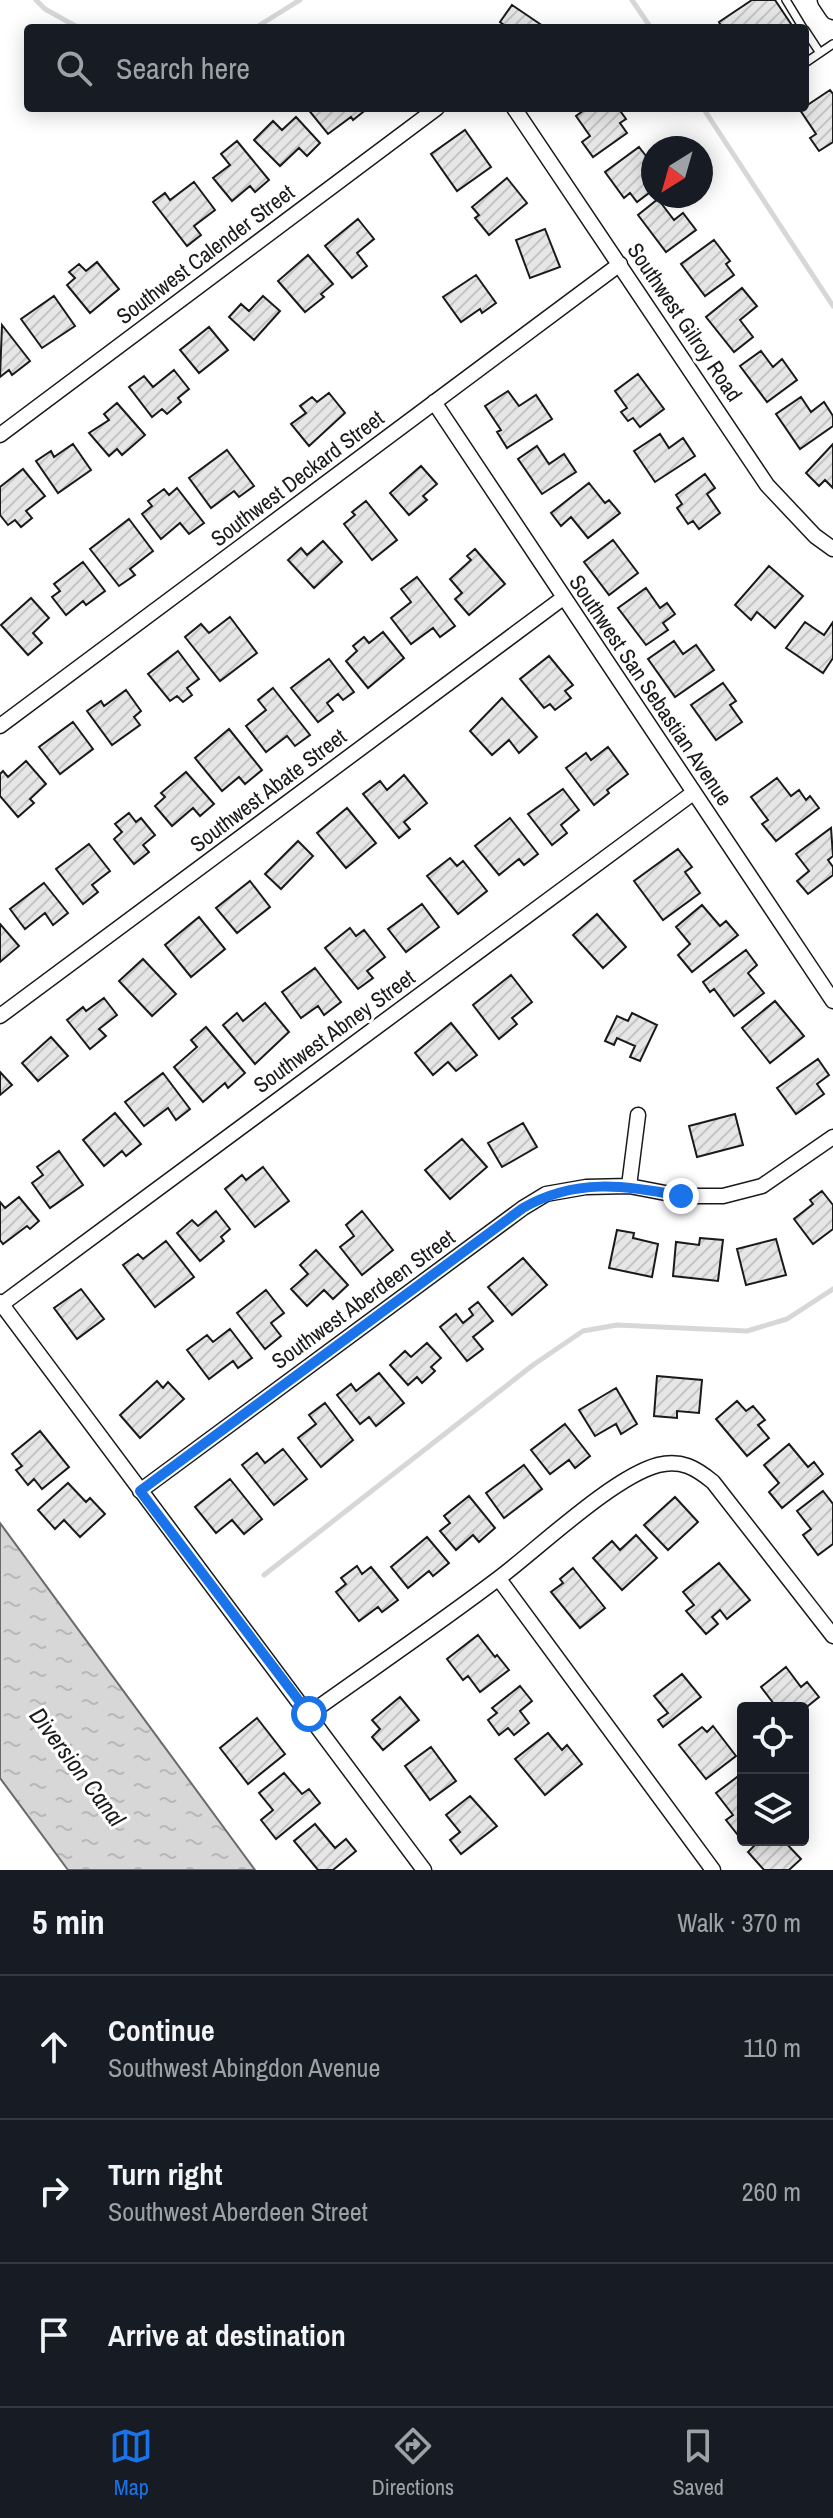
<!DOCTYPE html>
<html lang="en">
<head>
<meta charset="utf-8">
<style>
	:root { --surface:#171b24; --page:#242831; --text:#f1f3f6; --muted:#9ea1a6; --line:#363941; --accent:#1a73e8 }
	body { margin:0; font-family:"Archivo Narrow",sans-serif; background:var(--page); color:var(--text) }
	.controls { position:absolute; right:24px; bottom:24px; display:grid; overflow:hidden; border-radius:8px; box-shadow:0 4px 20px #0003 }
	.controls button { width:72px; height:72px; display:grid; place-items:center; padding:0; border:0; border-bottom:2px solid var(--line); background:var(--surface); color:var(--text); font:40px sans-serif }
	.compass { position:absolute; left:641px; top:136px; width:72px; height:72px; border-radius:50%; background:var(--surface); box-shadow:0 4px 20px #0003; rotate:217deg }
	.stop { position:absolute; width:24px; height:24px; margin:-18px; border:6px solid #1a73e8; border-radius:50%; background:#fff }
	.stop.end { background:#1a73e8; border-color:#fff; box-shadow:0 2px 8px #0008 }
	.list { margin:0; padding:0; list-style:none }
	h2 { display:flex; justify-content:space-between; align-items:center; height:104px; margin:0; padding:0 32px; font-size:34px }
	h2 small { font-size:26px; font-weight:400; color:var(--muted) }
	.list li { display:grid; grid-template-columns:52px 1fr auto; gap:24px; align-items:center; box-sizing:border-box; height:144px; padding:0 32px; border-top:2px solid var(--line) }
	.list b { display:block; font-size:30px; white-space:nowrap }
	.list p { margin:0; font-size:26px; white-space:nowrap; color:var(--muted) }
	.list em { font-size:26px; font-style:normal; color:var(--muted) }
	.icon { flex:none; width:44px; height:44px; fill:none; stroke:currentColor; stroke-width:2; stroke-linecap:round; stroke-linejoin:round }
	.map { position:relative; flex:none; width:833px; height:1870px; overflow:hidden }
	.search { position:absolute; background:var(--surface); box-shadow:0 4px 20px #0003; left:24px; right:24px; top:24px; height:88px; display:flex; align-items:center; gap:20px; box-sizing:border-box; padding:0 28px; border-radius:8px; color:var(--muted); font-size:30px }
	.sheet { height:536px; background:var(--surface) }
	nav { display:flex; justify-content:space-around; align-items:center; box-sizing:border-box; height:112px; border-top:2px solid var(--line); background:var(--surface); font-size:22px; color:var(--muted) }
	nav a { display:grid; justify-items:center; gap:4px }
	nav .on { color:var(--accent) }
	.map>svg:first-child { display:block }
	.water { fill:url(#water-ripples); stroke:#6a6a6a; stroke-width:2 }
	.lines { fill:none; stroke-linecap:round; stroke-linejoin:round }
	.stream { stroke:#d7d7d7; stroke-width:5 }
	.building { fill:url(#building-hatch); stroke:#1a1a1a; stroke-width:2 }
	.lane-casing { stroke:#1a1a1a; stroke-width:10 }
	.street-casing { stroke:#1a1a1a; stroke-width:17 }
	.lane { stroke:#fff; stroke-width:7 }
	.street { stroke:#fff; stroke-width:14 }
	.route { stroke:#1a73e8; stroke-width:10 }
	.labels { text-anchor:middle; stroke-width:6; stroke-linejoin:round; paint-order:stroke }
	.street-label { font-size:22px; fill:#1a1a1a; stroke:#fff }
	.water-label { font-size:24px; font-style:italic; fill:#1a1a1a; stroke:#fff }
</style>
</head>
<body>
<div class="map">
<svg width="833" height="1870" viewBox="0 0 833 1870">
	<defs>
		<pattern id="water-ripples" width="26" height="14" patternUnits="userSpaceOnUse" patternTransform="scale(2)"><rect width="26" height="14" fill="#d7d7d7"/><path d="M2 4q2-2 4 0t4 0M15 11q2-2 4 0t4 0" fill="none" stroke="#b8b8b8"/></pattern>
		<pattern id="building-hatch" width="6" height="6" patternUnits="userSpaceOnUse" patternTransform="scale(2)"><rect width="6" height="6" fill="#e6e6e6"/><path d="M-1 1l2-2M0 6l6-6M5 7l2-2" fill="none" stroke="#c5c5c5"/></pattern>
	</defs>
	<rect width="100%" height="100%" fill="#fff"/>
	<path class="water" d="M 0,1523 L 255,1870 L 68,1870 L 0,1778 Z"/>
	<g class="lines">
		<path class="stream" d="M 36,0 L 45,9 L 79,28
			M 632,0 L 651,28
			M 255,28 L 300,0
			M 703,108 L 833,306
			M 264,1575 L 533,1365 L 583,1331 L 617,1325 L 747,1331 L 787,1319 L 833,1289"/>
	</g>
	<path class="building" d="M 752,0 L 775,0 L 793,27 L 722,28 L 719,22 Z
		M 512,5 L 543,26 L 542,28 L 508,28 L 500,22 Z
		M 830,90 L 833,94 L 833,142 L 819,151 L 810,138 L 816,134 L 800,110 Z
		M 307,108 L 368,108 L 353,120 L 351,117 L 328,134 Z
		M 587,108 L 618,108 L 626,119 L 620,123 L 627,133 L 593,157 L 582,142 L 590,136 L 576,116 Z
		M 296,117 L 320,143 L 307,156 L 299,148 L 280,166 L 254,140 L 273,121 L 282,130 Z
		M 465,130 L 491,167 L 457,191 L 431,154 Z
		M 237,141 L 269,180 L 255,192 L 250,186 L 232,201 L 213,178 L 230,165 L 221,154 Z
		M 639,147 L 653,165 L 653,190 L 637,202 L 630,193 L 624,198 L 605,172 Z
		M 507,178 L 527,203 L 489,235 L 475,218 L 479,215 L 472,207 Z
		M 194,182 L 215,210 L 194,226 L 201,235 L 187,246 L 153,202 L 165,193 L 170,200 Z
		M 658,199 L 674,220 L 683,213 L 696,230 L 666,252 L 638,215 Z
		M 358,219 L 374,239 L 357,253 L 367,266 L 352,278 L 325,246 Z
		M 545,229 L 560,267 L 530,278 L 516,240 Z
		M 714,240 L 730,261 L 726,264 L 734,275 L 705,296 L 681,264 Z
		M 308,255 L 333,284 L 321,294 L 324,297 L 305,312 L 278,281 Z
		M 97,262 L 119,289 L 90,313 L 67,285 L 75,278 L 69,272 L 79,264 L 86,271 Z
		M 476,275 L 496,303 L 482,313 L 480,309 L 461,322 L 443,297 Z
		M 742,288 L 757,306 L 740,320 L 753,337 L 734,352 L 706,317 Z
		M 54,296 L 75,326 L 42,348 L 21,319 Z
		M 263,296 L 280,311 L 254,340 L 229,317 L 241,304 L 249,311 Z
		M 2,325 L 30,361 L 12,375 L 9,370 L 0,377 Z
		M 209,327 L 228,350 L 199,373 L 180,350 Z
		M 761,351 L 773,367 L 782,359 L 797,380 L 767,402 L 740,366 Z
		M 174,370 L 189,389 L 178,398 L 181,402 L 167,414 L 162,409 L 152,417 L 129,387 L 144,376 L 153,387 Z
		M 638,374 L 664,409 L 640,427 L 633,418 L 628,421 L 621,412 L 627,408 L 615,391 Z
		M 508,391 L 519,406 L 536,395 L 552,419 L 507,448 L 497,432 L 501,430 L 485,406 Z
		M 329,393 L 345,413 L 309,446 L 291,424 L 306,413 L 300,406 L 312,397 L 317,402 Z
		M 801,397 L 811,412 L 824,402 L 833,416 L 833,426 L 800,449 L 776,414 Z
		M 117,403 L 145,435 L 122,455 L 117,449 L 109,456 L 89,433 L 109,420 L 104,414 Z
		M 660,434 L 669,448 L 683,438 L 695,456 L 655,482 L 634,451 Z
		M 73,444 L 91,470 L 58,493 L 36,461 L 51,451 L 54,457 Z
		M 833,444 L 833,488 L 825,480 L 819,486 L 806,473 Z
		M 537,446 L 549,464 L 564,454 L 576,472 L 542,494 L 518,459 Z
		M 227,450 L 254,486 L 239,497 L 234,491 L 211,508 L 189,478 Z
		M 421,466 L 437,484 L 423,496 L 427,500 L 409,515 L 390,493 Z
		M 23,469 L 45,496 L 26,511 L 32,518 L 21,527 L 15,520 L 8,525 L 0,515 L 0,487 Z
		M 705,474 L 715,488 L 707,494 L 720,513 L 699,529 L 693,521 L 688,524 L 677,508 L 682,504 L 676,495 Z
		M 589,483 L 605,503 L 609,500 L 620,513 L 588,538 L 571,517 L 561,526 L 551,513 Z
		M 177,488 L 204,523 L 189,534 L 180,523 L 161,539 L 142,514 L 152,506 L 148,501 L 164,489 L 169,495 Z
		M 366,501 L 397,540 L 372,560 L 344,524 L 355,515 L 352,512 Z
		M 129,519 L 153,551 L 130,569 L 135,575 L 119,586 L 90,549 Z
		M 613,540 L 638,573 L 609,595 L 584,562 Z
		M 323,541 L 342,562 L 314,588 L 288,560 L 301,548 L 307,555 Z
		M 475,549 L 505,584 L 469,615 L 455,599 L 462,593 L 450,579 L 471,560 L 467,556 Z
		M 83,562 L 105,591 L 86,605 L 83,601 L 66,615 L 52,597 L 60,591 L 54,584 Z
		M 769,566 L 803,596 L 775,628 L 757,612 L 751,620 L 735,605 Z
		M 417,577 L 455,626 L 440,637 L 433,628 L 411,644 L 391,618 L 411,602 L 401,589 Z
		M 646,588 L 660,608 L 667,603 L 675,614 L 663,623 L 668,630 L 646,645 L 618,608 Z
		M 31,598 L 49,618 L 33,633 L 42,643 L 28,655 L 1,625 Z
		M 230,617 L 257,653 L 220,681 L 185,637 L 201,624 L 209,633 Z
		M 805,622 L 824,635 L 833,622 L 833,658 L 823,673 L 786,648 Z
		M 383,632 L 404,658 L 368,688 L 346,661 L 357,651 L 353,646 L 364,637 L 369,643 Z
		M 674,641 L 683,654 L 696,645 L 714,670 L 675,697 L 648,659 Z
		M 178,651 L 199,679 L 187,688 L 192,695 L 183,702 L 177,696 L 170,701 L 148,674 Z
		M 549,656 L 573,685 L 565,691 L 571,698 L 555,710 L 550,704 L 544,708 L 520,679 Z
		M 329,659 L 354,692 L 343,700 L 338,694 L 327,703 L 333,711 L 318,722 L 291,688 Z
		M 723,683 L 736,701 L 730,705 L 742,722 L 716,740 L 691,705 Z
		M 273,688 L 310,735 L 295,746 L 287,736 L 266,752 L 246,726 L 266,710 L 258,700 Z
		M 126,690 L 141,711 L 134,717 L 140,725 L 112,745 L 87,711 L 101,701 L 104,706 Z
		M 502,698 L 537,737 L 519,753 L 509,740 L 492,755 L 470,731 Z
		M 73,722 L 93,749 L 60,774 L 39,747 Z
		M 229,729 L 262,770 L 245,784 L 239,777 L 222,791 L 195,758 Z
		M 608,747 L 628,774 L 607,790 L 609,793 L 594,805 L 566,768 L 586,753 L 591,760 Z
		M 26,761 L 46,784 L 30,799 L 34,803 L 18,817 L 0,796 L 0,774 L 3,771 L 8,777 Z
		M 186,772 L 214,804 L 200,816 L 193,808 L 172,826 L 155,806 L 165,797 L 161,793 Z
		M 404,775 L 427,803 L 404,822 L 410,829 L 399,838 L 363,794 L 380,781 L 387,790 Z
		M 777,778 L 791,796 L 799,790 L 806,800 L 810,796 L 819,808 L 776,841 L 762,824 L 768,820 L 751,797 Z
		M 563,789 L 579,810 L 561,825 L 567,833 L 552,845 L 528,814 Z
		M 347,808 L 376,843 L 346,868 L 317,833 Z
		M 129,813 L 136,822 L 141,818 L 155,835 L 143,845 L 149,852 L 134,864 L 114,839 L 122,832 L 115,824 Z
		M 510,818 L 538,854 L 524,865 L 519,859 L 499,875 L 475,846 Z
		M 831,828 L 833,856 L 828,860 L 833,867 L 833,875 L 808,894 L 797,881 L 809,871 L 796,854 Z
		M 298,841 L 313,856 L 281,889 L 265,874 Z
		M 89,844 L 110,871 L 92,885 L 98,892 L 83,904 L 56,869 Z
		M 678,849 L 692,867 L 685,872 L 700,893 L 663,920 L 634,881 Z
		M 450,858 L 457,866 L 463,861 L 487,891 L 458,914 L 427,876 Z
		M 250,881 L 270,907 L 237,933 L 216,908 Z
		M 44,883 L 68,913 L 53,925 L 45,913 L 25,929 L 10,909 Z
		M 422,904 L 439,927 L 406,952 L 388,929 Z
		M 702,905 L 720,926 L 726,921 L 738,935 L 692,972 L 678,955 L 690,944 L 676,927 Z
		M 597,914 L 626,947 L 603,968 L 573,935 Z
		M 199,917 L 225,949 L 191,977 L 165,945 Z
		M 0,924 L 19,946 L 0,962 Z
		M 350,928 L 356,936 L 364,930 L 385,957 L 367,971 L 373,978 L 358,989 L 325,948 Z
		M 746,950 L 757,965 L 748,973 L 764,993 L 734,1016 L 714,989 L 710,992 L 703,982 Z
		M 143,959 L 176,994 L 152,1016 L 119,981 Z
		M 315,968 L 341,1002 L 324,1015 L 318,1006 L 301,1018 L 282,992 Z
		M 511,975 L 532,1002 L 512,1018 L 517,1024 L 499,1039 L 473,1005 Z
		M 104,998 L 117,1015 L 99,1029 L 106,1036 L 90,1049 L 67,1020 L 83,1007 L 86,1011 Z
		M 775,1001 L 804,1036 L 770,1063 L 742,1028 Z
		M 265,1003 L 289,1032 L 255,1064 L 223,1025 L 237,1013 L 243,1021 Z
		M 632,1013 L 657,1025 L 640,1061 L 630,1057 L 635,1046 L 617,1038 L 614,1045 L 605,1041 L 617,1016 L 628,1021 Z
		M 451,1023 L 477,1055 L 456,1071 L 448,1062 L 433,1075 L 415,1053 Z
		M 206,1027 L 245,1073 L 228,1088 L 225,1083 L 203,1102 L 174,1067 L 197,1047 L 191,1040 Z
		M 51,1037 L 68,1056 L 38,1081 L 22,1063 Z
		M 818,1059 L 829,1075 L 817,1084 L 824,1094 L 796,1114 L 777,1088 Z
		M 0,1072 L 12,1085 L 0,1095 Z
		M 163,1073 L 190,1109 L 176,1120 L 168,1108 L 144,1126 L 125,1102 Z
		M 115,1113 L 141,1144 L 126,1156 L 122,1151 L 104,1166 L 83,1140 Z
		M 735,1114 L 743,1145 L 697,1157 L 689,1126 Z
		M 523,1123 L 537,1147 L 502,1167 L 488,1143 Z
		M 462,1139 L 487,1167 L 450,1199 L 425,1170 Z
		M 59,1151 L 83,1185 L 50,1208 L 32,1183 L 43,1175 L 37,1167 Z
		M 263,1167 L 289,1201 L 255,1227 L 225,1189 L 242,1175 L 246,1180 Z
		M 822,1191 L 833,1205 L 833,1229 L 813,1244 L 794,1219 L 813,1204 L 810,1200 Z
		M 19,1197 L 39,1221 L 30,1229 L 27,1226 L 3,1244 L 0,1240 L 0,1202 L 5,1208 Z
		M 216,1211 L 230,1229 L 221,1237 L 224,1241 L 200,1261 L 177,1233 L 192,1220 L 198,1226 Z
		M 362,1211 L 393,1250 L 362,1275 L 340,1247 L 354,1236 L 346,1225 Z
		M 617,1230 L 634,1233 L 633,1238 L 658,1244 L 652,1277 L 609,1268 Z
		M 700,1238 L 723,1240 L 718,1281 L 673,1276 L 676,1242 L 699,1245 Z
		M 776,1239 L 786,1275 L 746,1285 L 737,1249 Z
		M 166,1241 L 194,1277 L 155,1307 L 123,1265 L 138,1254 L 143,1259 Z
		M 316,1250 L 348,1285 L 333,1299 L 324,1290 L 307,1306 L 291,1289 L 308,1274 L 300,1265 Z
		M 523,1258 L 547,1285 L 512,1315 L 488,1287 Z
		M 81,1289 L 104,1319 L 77,1339 L 54,1308 Z
		M 266,1290 L 284,1313 L 271,1323 L 281,1336 L 265,1349 L 237,1313 Z
		M 478,1302 L 493,1321 L 473,1337 L 483,1349 L 467,1361 L 440,1327 L 456,1314 L 463,1323 L 473,1315 L 469,1309 Z
		M 230,1329 L 252,1358 L 238,1368 L 233,1361 L 209,1379 L 187,1350 L 207,1335 L 213,1342 Z
		M 427,1343 L 441,1358 L 431,1367 L 435,1371 L 422,1383 L 417,1377 L 408,1385 L 390,1365 L 405,1351 L 411,1357 Z
		M 379,1373 L 404,1403 L 376,1426 L 369,1417 L 360,1424 L 337,1395 L 351,1384 L 356,1391 Z
		M 657,1376 L 702,1380 L 699,1413 L 677,1411 L 677,1418 L 654,1416 Z
		M 157,1381 L 163,1388 L 168,1382 L 184,1399 L 140,1438 L 120,1415 Z
		M 616,1388 L 637,1424 L 621,1434 L 616,1424 L 595,1436 L 579,1410 Z
		M 737,1401 L 746,1411 L 753,1406 L 765,1420 L 758,1425 L 769,1438 L 747,1456 L 716,1419 Z
		M 325,1403 L 353,1440 L 321,1467 L 298,1438 L 316,1424 L 309,1415 Z
		M 565,1424 L 590,1456 L 575,1468 L 569,1460 L 550,1474 L 531,1450 Z
		M 40,1431 L 69,1467 L 42,1489 L 34,1479 L 28,1485 L 16,1470 L 22,1466 L 12,1454 Z
		M 789,1444 L 808,1467 L 814,1462 L 823,1474 L 782,1508 L 769,1492 L 779,1483 L 764,1465 Z
		M 283,1449 L 307,1479 L 274,1505 L 242,1465 L 257,1453 L 265,1463 Z
		M 524,1465 L 542,1489 L 504,1518 L 486,1493 Z
		M 230,1479 L 262,1519 L 244,1534 L 232,1520 L 216,1533 L 195,1507 Z
		M 68,1483 L 86,1502 L 90,1498 L 105,1514 L 80,1537 L 64,1520 L 55,1529 L 38,1510 Z
		M 823,1491 L 833,1504 L 833,1544 L 818,1555 L 803,1535 L 811,1529 L 797,1511 Z
		M 469,1496 L 495,1528 L 479,1542 L 473,1535 L 456,1550 L 440,1531 L 450,1523 L 444,1516 Z
		M 675,1497 L 698,1522 L 668,1550 L 644,1525 Z
		M 636,1535 L 657,1558 L 622,1590 L 593,1558 L 612,1541 L 620,1550 Z
		M 427,1537 L 449,1563 L 433,1576 L 429,1571 L 408,1588 L 391,1567 Z
		M 719,1563 L 750,1600 L 727,1619 L 720,1610 L 712,1617 L 718,1624 L 706,1634 L 686,1611 L 694,1605 L 683,1592 Z
		M 357,1566 L 362,1574 L 371,1567 L 398,1600 L 382,1612 L 378,1607 L 359,1621 L 336,1592 L 346,1584 L 341,1578 Z
		M 573,1568 L 605,1608 L 580,1628 L 551,1592 L 563,1583 L 560,1579 Z
		M 478,1635 L 495,1657 L 497,1655 L 509,1670 L 480,1692 L 468,1676 L 463,1680 L 447,1659 Z
		M 786,1667 L 801,1687 L 807,1682 L 819,1697 L 803,1710 L 769,1708 L 774,1704 L 761,1687 Z
		M 682,1674 L 701,1697 L 663,1727 L 658,1720 L 668,1713 L 654,1696 Z
		M 520,1686 L 532,1701 L 520,1711 L 529,1723 L 514,1735 L 508,1728 L 499,1735 L 488,1720 L 497,1713 L 492,1708 Z
		M 400,1697 L 419,1720 L 383,1750 L 372,1737 L 380,1729 L 372,1720 Z
		M 257,1718 L 285,1754 L 248,1784 L 220,1748 Z
		M 713,1726 L 736,1756 L 706,1779 L 679,1745 L 702,1727 L 707,1732 Z
		M 548,1733 L 562,1750 L 567,1745 L 582,1764 L 545,1795 L 515,1759 Z
		M 431,1747 L 456,1781 L 430,1800 L 405,1766 Z
		M 284,1773 L 302,1794 L 309,1789 L 320,1803 L 276,1839 L 261,1820 L 273,1810 L 259,1793 Z
		M 741,1774 L 743,1830 L 737,1834 L 726,1820 L 733,1815 L 716,1793 Z
		M 470,1796 L 497,1826 L 461,1854 L 450,1840 L 460,1832 L 446,1815 Z
		M 315,1824 L 335,1848 L 346,1839 L 356,1851 L 333,1870 L 318,1870 L 294,1841 Z
		M 760,1840 L 783,1840 L 801,1859 L 789,1870 L 764,1870 L 748,1852 Z"/>
	<g class="lines">
		<g class="lane-casing">
			<path id="lane" d="M 786,0 L 803,28
				M 805,30 L 820,53
				M 805,63 L 833,44"/>
		</g>
		<g class="street-casing">
			<path id="street" d="M 825,0 L 833,12
				M 514,108 L 767,485 L 815,536 L 833,549
				M 434,402 L 833,1001
				M 0,435 L 437,108
				M 0,726 L 620,264
				M 0,1016 L 563,598
				M 629,1186 L 638,1115
				M 0,1302 L 424,1870
				M 2,1304 L 693,793
				M 140,1491 L 523,1208 L 546,1194 L 586,1187 L 629,1186 L 681,1196 L 723,1196 L 762,1186 L 833,1137
				M 499,1579 L 713,1870
				M 309,1714 C 372,1669 437,1625 499,1578 C 539,1548 613,1477 658,1465 C 681,1459 696,1468 713,1482 L 833,1636"/>
		</g>
		<use href="#lane" class="lane"/>
		<use href="#street" class="street"/>
	</g>
	<g class="lines">
		<path class="route" d="M 309,1714 L 140,1491 L 523,1208 C 575,1178 625,1185 681,1196"/>
	</g>
	<g class="labels">
		<g class="street-label">
			<text transform="translate(205 254) rotate(-37)" y="8">Southwest Calender Street</text>
			<text transform="translate(685 322) rotate(56)" y="8">Southwest Gilroy Road</text>
			<text transform="translate(297 478) rotate(-37)" y="8">Southwest Deckard Street</text>
			<text transform="translate(651 690) rotate(56)" y="8">Southwest San Sebastian Avenue</text>
			<text transform="translate(268 790) rotate(-37)" y="8">Southwest Abate Street</text>
			<text transform="translate(334 1031) rotate(-36)" y="8">Southwest Abney Street</text>
			<text transform="translate(363 1299) rotate(-36)" y="8">Southwest Aberdeen Street</text>
		</g>
		<g class="water-label">
			<text transform="translate(77 1767) rotate(53)" y="8">Diversion Canal</text>
		</g>
	</g>
</svg>
<div class="controls">
<button><svg class="icon" aria-label="locate" viewBox="0 0 24 24"><circle cx="12" cy="12" r="6"/><path d="M12 2v4M12 18v4M2 12h4M18 12h4"/></svg></button>
<button><svg class="icon" aria-label="layers" viewBox="0 0 24 24"><path d="M12 4l9 5-9 5-9-5zM3 14l9 5 9-5"/></svg></button>
</div>
<svg class="compass" viewBox="-18 -18 36 36"><path d="M0-13l5 13h-10z" fill="#e53935"/><path d="M0 13l5-13h-10z" fill="#9ea1a6"/></svg>
<div class="stop" style="left:309px;top:1714px"></div>
<div class="stop end" style="left:681px;top:1196px"></div>
<div class="search"><svg class="icon" aria-label="search" viewBox="0 0 24 24"><circle cx="10" cy="10" r="6"/><path d="M15 15l6 6"/></svg>Search here</div>
</div>
<section class="sheet">
<h2>5 min<small>Walk · 370 m</small></h2>
<ul class="list">
<li><svg class="icon" aria-label="ahead" viewBox="0 0 24 24"><path d="M12 20V5M6 11l6-6 6 6"/></svg><div><b>Continue</b><p>Southwest Abingdon Avenue</p></div><em>110 m</em></li>
<li><svg class="icon" aria-label="right" viewBox="0 0 24 24"><path d="M7 20v-9h11M14 6l5 5-5 5"/></svg><div><b>Turn right</b><p>Southwest Aberdeen Street</p></div><em>260 m</em></li>
<li><svg class="icon" aria-label="arrive" viewBox="0 0 24 24"><path d="M6 21V4h12l-3 4 3 4H6"/></svg><div><b>Arrive at destination</b></div></li>
</ul>
</section>
<nav>
<a class="on"><svg class="icon" aria-label="map" viewBox="0 0 24 24"><path d="M3 6l6-2 6 2 6-2v14l-6 2-6-2-6 2zM9 4v14M15 6v14"/></svg>Map</a>
<a><svg class="icon" aria-label="directions" viewBox="0 0 24 24"><path d="M12 3l9 9-9 9-9-9zM9 14v-3h6M13 9l2 2-2 2"/></svg>Directions</a>
<a><svg class="icon" aria-label="saved" viewBox="0 0 24 24"><path d="M7 4h10v16l-5-4-5 4z"/></svg>Saved</a>
</nav>
</body>
</html>
